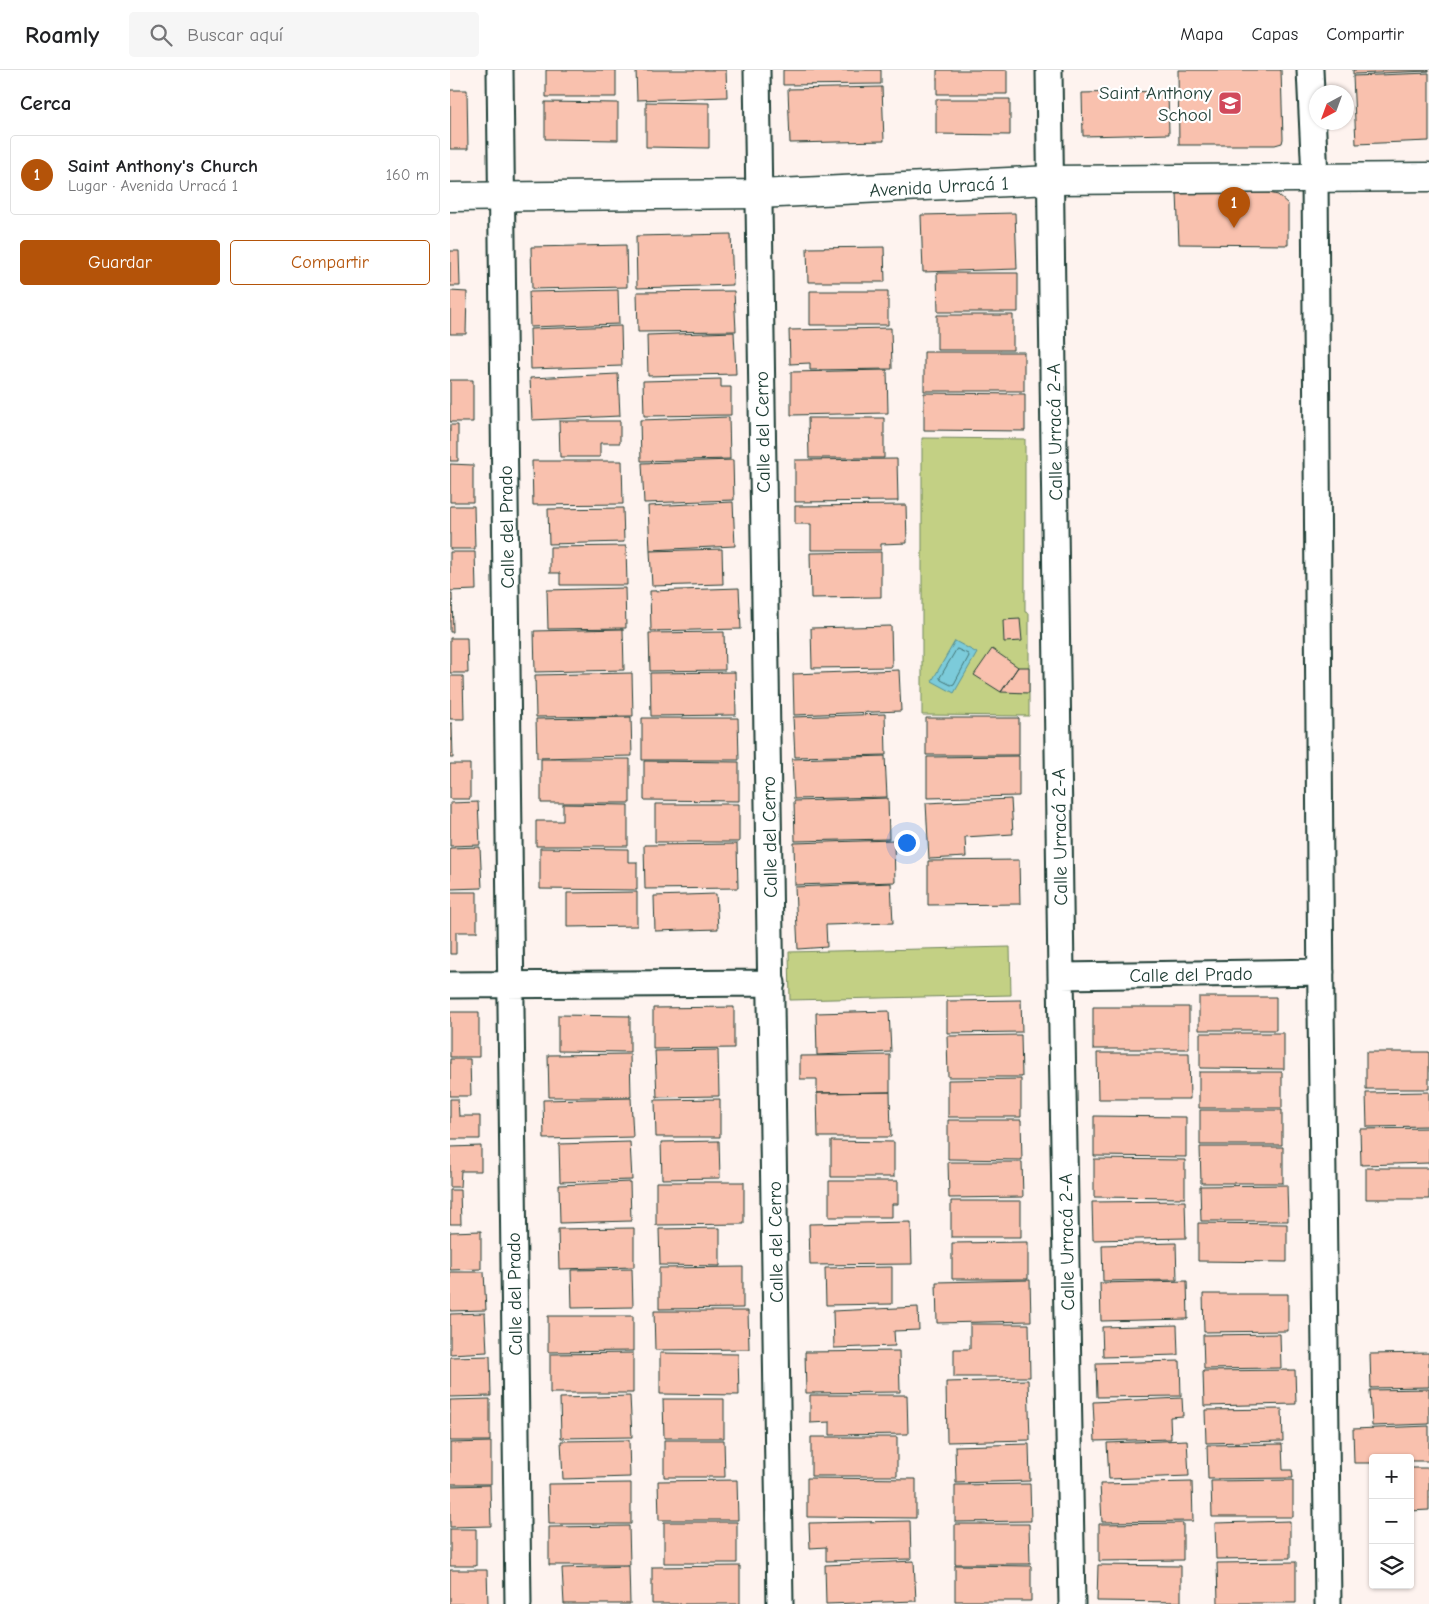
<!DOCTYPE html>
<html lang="es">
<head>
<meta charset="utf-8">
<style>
	:root { --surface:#fff; --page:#f6f6f6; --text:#202124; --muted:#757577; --line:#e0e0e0; --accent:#b45309 }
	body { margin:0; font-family:"Comic Neue",sans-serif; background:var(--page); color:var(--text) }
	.controls { position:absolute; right:15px; bottom:15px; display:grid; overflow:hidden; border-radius:5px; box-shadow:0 1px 4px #0004 }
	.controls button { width:45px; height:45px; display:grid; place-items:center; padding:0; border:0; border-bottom:1px solid var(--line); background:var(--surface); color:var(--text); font:25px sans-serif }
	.compass { position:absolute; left:859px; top:15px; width:45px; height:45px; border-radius:50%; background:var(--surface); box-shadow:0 1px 4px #0004; rotate:221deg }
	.you { position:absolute; left:456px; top:772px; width:18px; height:18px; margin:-12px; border:4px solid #fff; border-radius:50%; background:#1a73e8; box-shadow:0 0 0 8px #1a73e833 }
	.badge { display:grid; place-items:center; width:32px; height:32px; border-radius:50%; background:var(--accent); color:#fff; font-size:16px; font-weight:700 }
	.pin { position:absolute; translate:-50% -41px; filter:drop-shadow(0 1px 2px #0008) }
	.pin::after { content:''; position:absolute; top:26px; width:18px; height:15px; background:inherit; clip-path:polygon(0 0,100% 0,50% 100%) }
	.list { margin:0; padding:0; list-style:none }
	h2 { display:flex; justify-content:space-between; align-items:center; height:65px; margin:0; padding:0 20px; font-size:21px }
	h2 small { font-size:16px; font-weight:400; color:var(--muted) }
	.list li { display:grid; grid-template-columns:32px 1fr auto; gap:15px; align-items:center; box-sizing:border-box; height:80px; margin:0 10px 10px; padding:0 10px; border:1px solid var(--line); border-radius:5px }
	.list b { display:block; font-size:19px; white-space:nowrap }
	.list p { margin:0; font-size:16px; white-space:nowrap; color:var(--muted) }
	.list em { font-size:16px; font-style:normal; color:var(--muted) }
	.actions { display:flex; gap:10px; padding:15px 20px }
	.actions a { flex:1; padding:11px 0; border:1px solid var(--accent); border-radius:5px; text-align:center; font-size:18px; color:var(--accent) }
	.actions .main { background:var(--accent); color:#fff }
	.icon { flex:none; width:28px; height:28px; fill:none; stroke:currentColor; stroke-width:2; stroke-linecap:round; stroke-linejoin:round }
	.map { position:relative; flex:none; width:979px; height:1534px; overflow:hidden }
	header { display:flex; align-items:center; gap:30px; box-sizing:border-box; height:70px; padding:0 25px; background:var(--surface); border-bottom:1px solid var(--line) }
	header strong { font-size:24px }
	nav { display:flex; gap:28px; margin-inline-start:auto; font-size:18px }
	.search { width:350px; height:45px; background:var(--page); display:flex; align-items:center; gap:12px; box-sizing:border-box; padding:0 18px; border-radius:5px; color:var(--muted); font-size:19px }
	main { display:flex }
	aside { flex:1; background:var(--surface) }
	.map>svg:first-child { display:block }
	.green { fill:#c3d084; stroke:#71865c }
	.water { fill:#7ccbda; stroke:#579298 }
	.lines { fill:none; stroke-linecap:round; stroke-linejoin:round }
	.shore { stroke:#447676; stroke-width:1 }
	.building { fill:#f9c1ae; stroke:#1f3d34 }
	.street-casing { stroke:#1f3d34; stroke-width:29 }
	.secondary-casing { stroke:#1f3d34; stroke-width:31 }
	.street { stroke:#fff; stroke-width:25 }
	.secondary { stroke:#fff; stroke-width:28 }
	.labels { text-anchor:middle; stroke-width:4.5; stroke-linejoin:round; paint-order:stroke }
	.poi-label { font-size:19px; fill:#1f3d34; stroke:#fff; text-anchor:end }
	.street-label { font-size:19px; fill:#1f3d34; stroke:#fff }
</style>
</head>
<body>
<header>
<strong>Roamly</strong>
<div class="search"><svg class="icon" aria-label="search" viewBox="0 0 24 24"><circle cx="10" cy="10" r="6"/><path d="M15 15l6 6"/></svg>Buscar aquí</div>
<nav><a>Mapa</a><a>Capas</a><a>Compartir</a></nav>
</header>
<main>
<aside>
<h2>Cerca<small></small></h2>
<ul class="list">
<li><span class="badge">1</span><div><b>Saint Anthony's Church</b><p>Lugar · Avenida Urracá 1</p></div><em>160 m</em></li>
</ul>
<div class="actions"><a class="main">Guardar</a><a>Compartir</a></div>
</aside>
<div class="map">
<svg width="979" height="1534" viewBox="0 0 979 1534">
	<rect width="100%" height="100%" fill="#fef3ef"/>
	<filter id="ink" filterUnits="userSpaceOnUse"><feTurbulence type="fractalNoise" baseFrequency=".02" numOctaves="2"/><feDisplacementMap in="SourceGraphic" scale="10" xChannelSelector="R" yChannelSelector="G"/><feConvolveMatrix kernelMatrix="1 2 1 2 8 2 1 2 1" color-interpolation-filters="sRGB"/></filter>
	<g filter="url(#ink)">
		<path class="green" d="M 472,368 L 575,369 L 575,542 L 579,543 L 579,646 L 472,645 Z
			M 560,877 L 561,925 L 340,930 L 339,882 Z"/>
		<path class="water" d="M 505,571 L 527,583 L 504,623 L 482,611 Z"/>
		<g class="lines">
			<path class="shore" d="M 507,579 L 518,584 L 519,586 L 504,614 L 501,615 L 491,610 L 490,608 Z"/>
		</g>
		<path class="building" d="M 96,0 L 166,0 L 166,27 L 96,27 Z
			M 186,0 L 276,0 L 277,27 L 187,30 Z
			M 333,0 L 431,0 L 431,14 L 333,15 Z
			M 487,0 L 557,0 L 557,24 L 487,24 Z
			M 728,0 L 831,0 L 833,69 L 832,73 L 825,75 L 729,75 Z
			M 903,0 L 979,0 L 979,1 L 903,4 Z
			M 979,3 L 979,71 L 906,74 L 903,6 Z
			M 432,17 L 434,71 L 340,73 L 338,19 Z
			M 0,20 L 17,20 L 18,79 L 0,79 Z
			M 718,21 L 719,64 L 633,66 L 632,23 Z
			M 486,29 L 560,29 L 560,65 L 486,64 Z
			M 95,32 L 168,33 L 168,70 L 95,69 Z
			M 196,32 L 259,33 L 259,78 L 196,77 Z
			M 727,123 L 819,123 L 828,125 L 838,134 L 838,175 L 729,174 Z
			M 565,143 L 567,199 L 473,202 L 471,145 Z
			M 281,164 L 283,215 L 187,218 L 186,166 Z
			M 176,175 L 177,217 L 82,219 L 81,177 Z
			M 434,177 L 435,212 L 358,212 L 357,178 Z
			M 0,181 L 9,181 L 10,216 L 0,216 Z
			M 487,203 L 568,203 L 568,242 L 488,242 Z
			M 168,220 L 169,254 L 80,257 L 79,222 Z
			M 0,221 L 17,222 L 16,264 L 0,264 Z
			M 284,221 L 286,261 L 188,262 L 187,222 Z
			M 360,221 L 438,221 L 438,255 L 360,255 Z
			M 487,245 L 563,245 L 563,280 L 487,280 Z
			M 171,256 L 172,296 L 81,299 L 80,259 Z
			M 441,258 L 442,299 L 360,300 L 360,293 L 340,294 L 339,260 Z
			M 284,262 L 286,304 L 198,306 L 197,265 Z
			M 474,282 L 574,282 L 574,321 L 474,321 Z
			M 437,300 L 438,343 L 341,345 L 341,302 Z
			M 168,304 L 170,346 L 82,350 L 80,308 Z
			M 271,309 L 271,317 L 281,317 L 281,345 L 194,346 L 193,311 Z
			M 0,310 L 23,310 L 23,352 L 0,352 Z
			M 474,323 L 575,324 L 575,361 L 474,360 Z
			M 279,347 L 280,389 L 191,391 L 190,350 Z
			M 358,348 L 434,348 L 434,388 L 359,388 Z
			M 109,351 L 170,351 L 170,373 L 150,373 L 150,387 L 110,387 Z
			M 0,355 L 8,355 L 8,391 L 0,391 Z
			M 447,389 L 448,431 L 345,432 L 345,390 Z
			M 283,390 L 284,430 L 194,433 L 192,393 Z
			M 82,391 L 172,391 L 173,434 L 83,435 Z
			M 0,394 L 23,395 L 23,432 L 0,432 Z
			M 283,432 L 285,476 L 200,480 L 198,436 Z
			M 456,435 L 457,473 L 431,474 L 431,480 L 361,480 L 361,454 L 345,454 L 345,436 Z
			M 0,436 L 24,436 L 25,479 L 0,479 Z
			M 173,438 L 174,472 L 99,474 L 98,439 Z
			M 176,476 L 177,515 L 110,515 L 110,503 L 100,503 L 100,477 Z
			M 272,479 L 273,514 L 202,516 L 200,481 Z
			M 0,482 L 25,482 L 26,520 L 0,521 Z
			M 431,482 L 431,527 L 361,528 L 360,483 Z
			M 175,518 L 176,558 L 98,559 L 97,520 Z
			M 289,518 L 291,559 L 201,561 L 200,521 Z
			M 0,523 L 2,523 L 3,562 L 0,562 Z
			M 570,549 L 572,571 L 554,572 L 553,550 Z
			M 441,556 L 442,597 L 362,598 L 361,558 Z
			M 173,559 L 174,600 L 85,602 L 84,561 Z
			M 274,562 L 275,600 L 200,601 L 199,563 Z
			M 0,568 L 17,568 L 18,603 L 0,603 Z
			M 542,579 L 568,597 L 551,622 L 524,605 Z
			M 568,597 L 579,597 L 579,623 L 551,622 Z
			M 449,600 L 451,641 L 344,645 L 343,604 Z
			M 285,602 L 286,645 L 201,646 L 200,603 Z
			M 182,603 L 183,646 L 86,647 L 85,605 Z
			M 0,606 L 13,606 L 14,649 L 0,649 Z
			M 435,644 L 436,685 L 345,687 L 343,647 Z
			M 181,647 L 182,686 L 87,688 L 86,649 Z
			M 192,648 L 288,648 L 289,690 L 192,690 Z
			M 476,648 L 569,648 L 569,685 L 476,685 Z
			M 0,653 L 2,653 L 3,688 L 0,688 Z
			M 435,686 L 437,727 L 344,729 L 342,689 Z
			M 569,686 L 569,726 L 477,728 L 477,687 Z
			M 91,689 L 180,689 L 180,733 L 91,733 Z
			M 194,691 L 289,692 L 289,731 L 194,730 Z
			M 0,694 L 20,694 L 20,729 L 0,729 Z
			M 438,728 L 439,769 L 345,771 L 344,731 Z
			M 561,729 L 563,764 L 515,767 L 516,787 L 479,789 L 476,733 Z
			M 28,732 L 30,775 L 0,776 L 0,733 Z
			M 113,734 L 178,735 L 178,776 L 86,776 L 86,751 L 113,751 Z
			M 205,734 L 289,734 L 289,772 L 205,772 Z
			M 444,770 L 445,812 L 345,815 L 344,773 Z
			M 287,774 L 288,818 L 195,819 L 194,775 Z
			M 30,777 L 32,818 L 0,819 L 0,778 Z
			M 90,778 L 178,779 L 178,792 L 187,792 L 187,820 L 90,819 Z
			M 569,790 L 570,834 L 478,835 L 478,791 Z
			M 441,813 L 443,853 L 376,855 L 377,877 L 348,879 L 345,817 Z
			M 0,822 L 27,822 L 27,862 L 6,862 L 6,884 L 0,884 Z
			M 187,822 L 187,856 L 117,857 L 117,823 Z
			M 266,824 L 268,859 L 205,861 L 204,826 Z
			M 749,927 L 826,927 L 826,960 L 749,960 Z
			M 571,930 L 572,962 L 497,963 L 497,931 Z
			M 284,937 L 284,978 L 203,979 L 203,938 Z
			M 643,937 L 739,937 L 739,979 L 643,979 Z
			M 439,941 L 441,982 L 367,985 L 366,943 Z
			M 0,942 L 29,942 L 29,987 L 0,987 Z
			M 108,945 L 180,946 L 180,982 L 108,981 Z
			M 750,963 L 834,963 L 834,999 L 750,998 Z
			M 571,965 L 572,1007 L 498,1007 L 497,966 Z
			M 268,980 L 269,1026 L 207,1027 L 205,981 Z
			M 916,982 L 979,982 L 979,1019 L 916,1019 Z
			M 647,983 L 739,983 L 740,1029 L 648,1029 Z
			M 180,984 L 181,1027 L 99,1027 L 98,985 Z
			M 440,985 L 440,1022 L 367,1023 L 367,1009 L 350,1009 L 350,986 Z
			M 0,989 L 20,989 L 21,1026 L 0,1026 Z
			M 749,1002 L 832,1002 L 832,1038 L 749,1038 Z
			M 571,1009 L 571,1047 L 498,1047 L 498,1010 Z
			M 440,1022 L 441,1067 L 368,1067 L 367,1023 Z
			M 979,1022 L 979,1056 L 917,1057 L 916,1023 Z
			M 181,1028 L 183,1067 L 94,1069 L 93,1030 Z
			M 0,1029 L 8,1029 L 9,1046 L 30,1046 L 30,1069 L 0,1069 Z
			M 270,1029 L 270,1067 L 206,1067 L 205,1030 Z
			M 750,1040 L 832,1040 L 832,1075 L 750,1075 Z
			M 644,1046 L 736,1047 L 736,1087 L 644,1086 Z
			M 498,1050 L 571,1050 L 572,1090 L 498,1089 Z
			M 979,1058 L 979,1093 L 911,1095 L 910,1059 Z
			M 269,1071 L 270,1108 L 212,1109 L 211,1072 Z
			M 381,1071 L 444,1072 L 444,1107 L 381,1107 Z
			M 180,1072 L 182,1110 L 110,1112 L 109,1074 Z
			M 31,1076 L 31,1101 L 11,1101 L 10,1117 L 0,1117 L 0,1077 Z
			M 750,1077 L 833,1077 L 833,1113 L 751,1113 Z
			M 644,1089 L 735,1090 L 735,1128 L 644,1127 Z
			M 498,1092 L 572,1092 L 573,1127 L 499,1128 Z
			M 916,1098 L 979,1098 L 979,1129 L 916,1129 Z
			M 379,1111 L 448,1111 L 448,1134 L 442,1134 L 442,1147 L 379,1147 Z
			M 180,1112 L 181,1151 L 110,1153 L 109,1115 Z
			M 206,1112 L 294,1112 L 294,1154 L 206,1155 Z
			M 837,1115 L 838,1151 L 751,1151 L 750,1116 Z
			M 0,1120 L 10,1120 L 11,1154 L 0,1154 Z
			M 501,1131 L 571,1131 L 571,1167 L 501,1167 Z
			M 735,1131 L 736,1168 L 643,1170 L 642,1132 Z
			M 461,1152 L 462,1194 L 360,1195 L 359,1154 Z
			M 748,1153 L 837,1154 L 837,1192 L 748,1191 Z
			M 184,1158 L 184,1197 L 109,1199 L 108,1159 Z
			M 270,1158 L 270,1196 L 210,1195 L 209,1159 Z
			M 31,1161 L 31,1199 L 0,1200 L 0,1162 Z
			M 578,1172 L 578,1209 L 502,1209 L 502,1173 Z
			M 726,1173 L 727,1210 L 653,1211 L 652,1175 Z
			M 293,1197 L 293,1238 L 209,1239 L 209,1198 Z
			M 442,1197 L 442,1234 L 376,1235 L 375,1198 Z
			M 182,1199 L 183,1237 L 122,1238 L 121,1200 Z
			M 0,1202 L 34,1202 L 36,1240 L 0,1241 Z
			M 580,1210 L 581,1251 L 487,1253 L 486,1212 Z
			M 737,1211 L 738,1249 L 651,1251 L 650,1213 Z
			M 753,1224 L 838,1224 L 838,1261 L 754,1262 Z
			M 468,1237 L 469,1260 L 444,1261 L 445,1276 L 384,1278 L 383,1241 Z
			M 204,1241 L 298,1241 L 299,1279 L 205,1280 Z
			M 35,1243 L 37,1282 L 0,1284 L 0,1244 Z
			M 98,1246 L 183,1246 L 183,1281 L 98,1282 Z
			M 520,1254 L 579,1254 L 580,1307 L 504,1307 L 504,1279 L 520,1279 Z
			M 727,1255 L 728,1285 L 653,1287 L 652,1257 Z
			M 830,1264 L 831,1298 L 754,1299 L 753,1265 Z
			M 449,1281 L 450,1322 L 356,1323 L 355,1282 Z
			M 183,1283 L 183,1323 L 100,1323 L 100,1284 Z
			M 210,1283 L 288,1284 L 289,1325 L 210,1324 Z
			M 979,1283 L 979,1317 L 921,1318 L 920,1284 Z
			M 40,1286 L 41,1326 L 0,1327 L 0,1287 Z
			M 730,1291 L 731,1326 L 647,1327 L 646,1293 Z
			M 845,1300 L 846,1334 L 754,1336 L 753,1301 Z
			M 578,1310 L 580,1370 L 497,1372 L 496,1312 Z
			M 979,1319 L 979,1354 L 922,1356 L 920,1320 Z
			M 360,1325 L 457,1325 L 458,1364 L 380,1365 L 380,1352 L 360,1353 Z
			M 180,1326 L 182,1367 L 111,1368 L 110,1328 Z
			M 732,1328 L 733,1346 L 720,1347 L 721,1369 L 645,1371 L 643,1332 Z
			M 40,1329 L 40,1371 L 0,1371 L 0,1330 Z
			M 213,1329 L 274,1329 L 274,1368 L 214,1368 Z
			M 832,1339 L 833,1371 L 756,1373 L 755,1340 Z
			M 979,1356 L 979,1391 L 960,1391 L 960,1388 L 923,1388 L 923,1393 L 904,1393 L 903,1359 Z
			M 361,1367 L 447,1367 L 447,1406 L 361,1406 Z
			M 179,1370 L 180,1407 L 113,1409 L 111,1371 Z
			M 214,1370 L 274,1370 L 275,1407 L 214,1407 Z
			M 737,1370 L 739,1406 L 659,1409 L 657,1373 Z
			M 41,1372 L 41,1414 L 0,1414 L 0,1373 Z
			M 579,1374 L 580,1411 L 506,1413 L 505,1376 Z
			M 832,1374 L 833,1400 L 842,1400 L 843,1408 L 758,1409 L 757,1375 Z
			M 960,1398 L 979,1398 L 979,1440 L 960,1441 Z
			M 357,1408 L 466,1409 L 466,1448 L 357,1447 Z
			M 287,1410 L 288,1450 L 209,1450 L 208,1411 Z
			M 843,1410 L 843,1447 L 762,1447 L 761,1411 Z
			M 742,1412 L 743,1451 L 652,1452 L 650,1414 Z
			M 181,1413 L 181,1454 L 99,1454 L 98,1414 Z
			M 580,1414 L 581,1451 L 505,1452 L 505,1415 Z
			M 40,1415 L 41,1456 L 0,1457 L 0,1416 Z
			M 460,1451 L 461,1489 L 376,1491 L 376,1477 L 360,1478 L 359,1453 Z
			M 840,1451 L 840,1488 L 766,1489 L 765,1453 Z
			M 214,1452 L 287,1452 L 287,1493 L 214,1493 Z
			M 733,1453 L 733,1490 L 649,1491 L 649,1454 Z
			M 505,1454 L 579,1454 L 580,1494 L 505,1494 Z
			M 179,1456 L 180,1495 L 99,1495 L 99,1457 Z
			M 0,1459 L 26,1459 L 26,1496 L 0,1496 Z
			M 464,1491 L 466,1531 L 376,1534 L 375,1495 Z
			M 846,1492 L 846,1533 L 768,1533 L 767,1493 Z
			M 505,1495 L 581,1496 L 581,1531 L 505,1531 Z
			M 648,1495 L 731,1496 L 731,1532 L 647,1531 Z
			M 179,1496 L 180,1534 L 114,1534 L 112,1498 Z
			M 290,1496 L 290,1534 L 202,1534 L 202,1497 Z
			M 0,1500 L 37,1500 L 38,1534 L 0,1534 Z"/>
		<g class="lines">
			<g class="street-casing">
				<path id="street" d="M 50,0 L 68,1534
					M 307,0 L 330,1534
					M 599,0 L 611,906 L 622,1534
					M 860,0 L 865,107 L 871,939 L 878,1534
					M 611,906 L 871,902
					M 0,915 L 322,913"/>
			</g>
			<g class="secondary-casing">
				<path id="secondary" d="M 0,127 L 308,124 L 601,110 L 979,107"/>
			</g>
			<use href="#street" class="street"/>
			<use href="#secondary" class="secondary"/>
		</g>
	</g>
	<defs>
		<g id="school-square" transform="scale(1.25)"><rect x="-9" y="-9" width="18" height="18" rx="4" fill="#d1495b" stroke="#fff"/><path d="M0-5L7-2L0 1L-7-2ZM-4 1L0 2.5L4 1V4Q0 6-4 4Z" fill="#fff"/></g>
	</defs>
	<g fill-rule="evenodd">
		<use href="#school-square" x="780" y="33"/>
	</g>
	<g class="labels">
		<g class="poi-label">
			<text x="762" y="29">Saint Anthony<tspan x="762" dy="22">School</tspan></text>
		</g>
		<g class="street-label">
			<text transform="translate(489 116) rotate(-3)" y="7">Avenida Urracá 1</text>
			<text transform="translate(312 362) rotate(-91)" y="7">Calle del Cerro</text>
			<text transform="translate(604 362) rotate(-91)" y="7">Calle Urracá 2-A</text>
			<text transform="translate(56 457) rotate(-91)" y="7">Calle del Prado</text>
			<text transform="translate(319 767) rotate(-91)" y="7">Calle del Cerro</text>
			<text transform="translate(609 767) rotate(-91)" y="7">Calle Urracá 2-A</text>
			<text transform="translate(741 904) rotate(-1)" y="7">Calle del Prado</text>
			<text transform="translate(325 1172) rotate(-91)" y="7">Calle del Cerro</text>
			<text transform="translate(616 1172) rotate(-91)" y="7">Calle Urracá 2-A</text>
			<text transform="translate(64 1224) rotate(-91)" y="7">Calle del Prado</text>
		</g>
	</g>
</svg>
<div class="controls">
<button>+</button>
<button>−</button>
<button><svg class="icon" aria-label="layers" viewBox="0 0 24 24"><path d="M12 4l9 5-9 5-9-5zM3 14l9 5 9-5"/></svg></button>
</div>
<svg class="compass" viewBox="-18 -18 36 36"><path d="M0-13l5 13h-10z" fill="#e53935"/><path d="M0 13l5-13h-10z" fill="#757577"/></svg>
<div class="you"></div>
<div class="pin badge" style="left:784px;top:158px">1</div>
</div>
</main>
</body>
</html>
